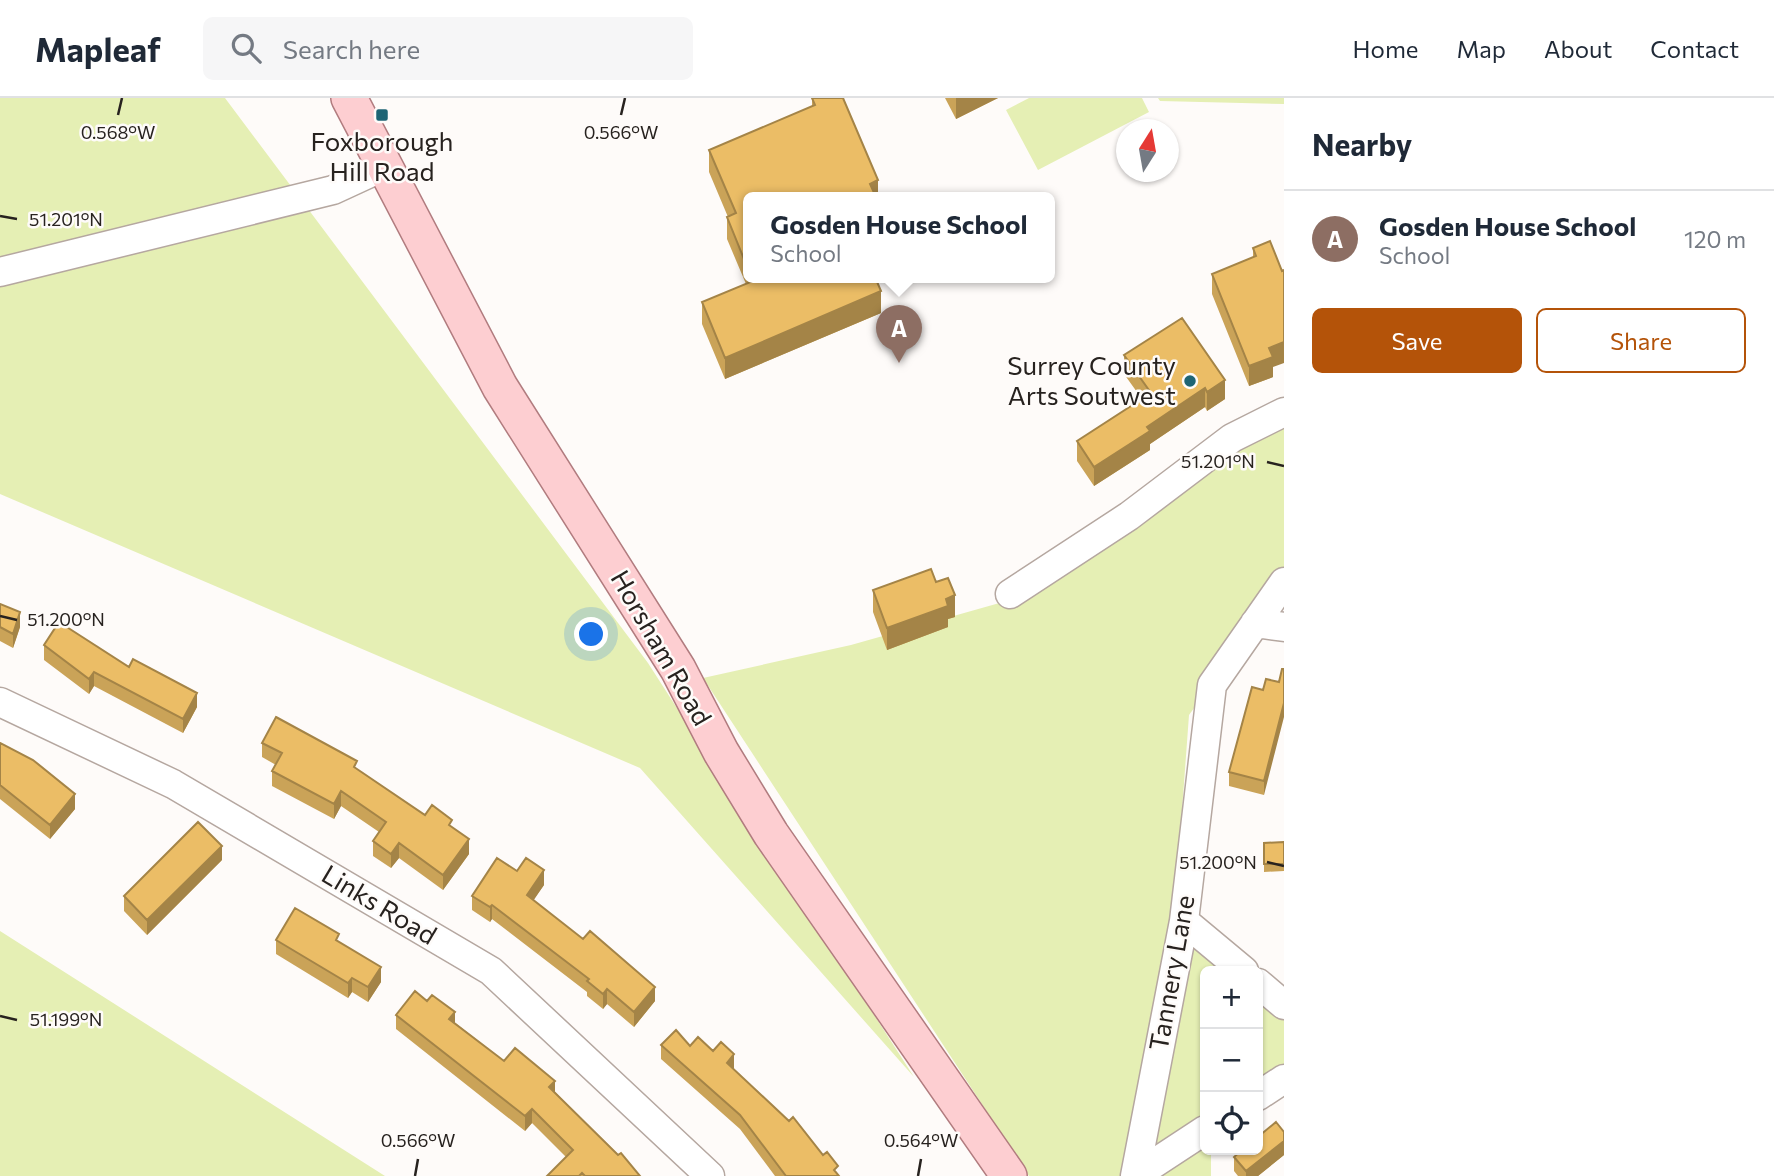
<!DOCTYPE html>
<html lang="en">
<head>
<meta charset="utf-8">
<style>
	:root { --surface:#fff; --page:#f6f6f7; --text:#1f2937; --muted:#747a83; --line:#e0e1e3; --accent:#b45309 }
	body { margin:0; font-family:Commissioner,sans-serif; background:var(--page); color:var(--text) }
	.controls { position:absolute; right:21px; bottom:21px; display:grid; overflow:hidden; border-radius:10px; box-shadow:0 2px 5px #0004 }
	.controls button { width:63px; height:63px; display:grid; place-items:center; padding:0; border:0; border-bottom:2px solid var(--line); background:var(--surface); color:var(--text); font:35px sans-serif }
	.compass { position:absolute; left:1116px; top:21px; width:63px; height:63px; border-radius:50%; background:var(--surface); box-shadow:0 2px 5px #0004; rotate:11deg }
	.you { position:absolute; left:592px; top:537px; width:24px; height:24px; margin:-18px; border:5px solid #fff; border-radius:50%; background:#1a73e8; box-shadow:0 0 0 10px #1a73e833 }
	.badge { display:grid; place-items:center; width:46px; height:46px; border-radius:50%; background:var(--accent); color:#fff; font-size:23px; font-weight:700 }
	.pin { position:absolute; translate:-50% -58px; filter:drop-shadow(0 2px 4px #0008) }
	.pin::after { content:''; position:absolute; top:37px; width:24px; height:21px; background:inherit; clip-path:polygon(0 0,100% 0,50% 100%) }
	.popup { position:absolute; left:743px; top:94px; width:312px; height:91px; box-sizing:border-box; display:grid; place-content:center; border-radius:10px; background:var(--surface); filter:drop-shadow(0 2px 5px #0005); font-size:23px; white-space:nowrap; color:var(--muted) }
	.popup b { font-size:26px; color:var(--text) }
	.popup::after { content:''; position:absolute; left:50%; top:100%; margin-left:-14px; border:14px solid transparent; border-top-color:var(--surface) }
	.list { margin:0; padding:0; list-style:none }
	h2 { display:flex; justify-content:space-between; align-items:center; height:91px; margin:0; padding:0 28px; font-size:30px }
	h2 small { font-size:23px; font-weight:400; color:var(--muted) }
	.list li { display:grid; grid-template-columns:46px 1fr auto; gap:21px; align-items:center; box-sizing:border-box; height:98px; padding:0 28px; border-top:2px solid var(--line) }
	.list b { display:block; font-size:26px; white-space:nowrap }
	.list p { margin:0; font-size:23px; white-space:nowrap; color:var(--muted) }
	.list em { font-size:23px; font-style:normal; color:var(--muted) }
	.actions { display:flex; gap:14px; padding:21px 28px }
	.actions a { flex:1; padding:16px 0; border:2px solid var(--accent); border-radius:10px; text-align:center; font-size:24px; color:var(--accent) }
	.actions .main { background:var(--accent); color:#fff }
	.icon { flex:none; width:38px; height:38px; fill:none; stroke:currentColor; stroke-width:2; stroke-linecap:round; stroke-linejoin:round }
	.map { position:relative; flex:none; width:1284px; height:1078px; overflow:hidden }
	header { display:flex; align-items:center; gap:42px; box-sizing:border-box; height:98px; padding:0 35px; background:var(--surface); border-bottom:2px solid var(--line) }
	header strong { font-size:33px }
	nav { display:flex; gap:38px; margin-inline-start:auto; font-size:24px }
	.search { width:490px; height:63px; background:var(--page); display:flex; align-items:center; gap:18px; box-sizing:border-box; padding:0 24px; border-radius:10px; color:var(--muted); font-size:26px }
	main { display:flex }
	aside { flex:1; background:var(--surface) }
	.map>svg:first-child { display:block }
	.green { fill:#e5efb4 }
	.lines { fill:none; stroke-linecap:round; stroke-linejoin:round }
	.minor-casing { stroke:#b5a7a0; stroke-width:31 }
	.major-casing { stroke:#b17c7f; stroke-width:38 }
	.minor { stroke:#fff; stroke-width:28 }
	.major { stroke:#fdced1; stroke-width:35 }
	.wall { fill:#caa358 }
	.shaded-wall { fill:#a48447 }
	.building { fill:#ebbd66; stroke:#a48447; stroke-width:2 }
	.ticks { fill:none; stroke:#27221f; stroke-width:2.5 }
	.poi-dot { fill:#1e6474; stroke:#fefbf9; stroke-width:2.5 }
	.labels { text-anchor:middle; stroke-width:5; stroke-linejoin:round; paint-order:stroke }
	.poi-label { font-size:26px; fill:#27221f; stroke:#fefbf9 }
	.street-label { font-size:26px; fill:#27221f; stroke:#fefbf9 }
	.ticks-label { font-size:18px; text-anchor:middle; fill:#27221f; stroke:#fefbf9; stroke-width:5; stroke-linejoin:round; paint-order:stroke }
</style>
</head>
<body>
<header>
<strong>Mapleaf</strong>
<div class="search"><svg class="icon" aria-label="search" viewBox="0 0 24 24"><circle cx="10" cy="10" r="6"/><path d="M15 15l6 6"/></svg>Search here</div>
<nav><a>Home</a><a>Map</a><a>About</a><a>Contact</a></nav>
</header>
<main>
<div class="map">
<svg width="1284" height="1078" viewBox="0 0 1284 1078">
	<rect width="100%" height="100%" fill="#fefbf9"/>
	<path class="green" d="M 0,0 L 225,0 L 648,565 L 914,979 L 640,670 L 0,396 Z
		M 1029,0 L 1142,0 L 1149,14 L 1038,72 L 1006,12 Z
		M 1158,0 L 1284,0 L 1284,6 L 1160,3 Z
		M 1284,311 L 1284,487 L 1189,617 L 1174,821 L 1231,873 L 1205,873 L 1205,1052 L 1211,1052 L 1211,1078 L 1029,1078 L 703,580 L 851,547 L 1035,495 Z
		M 0,833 L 385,1078 L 0,1078 Z
		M 1258,897 L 1284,920 L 1284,967 L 1258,990 Z"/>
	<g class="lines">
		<g class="minor-casing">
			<path id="minor" d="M 0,174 L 333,92 L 385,68
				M 1010,496 L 1129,418 L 1232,340 L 1284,314
				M 1255,525 L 1284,529
				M 0,604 L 173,686 L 491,873 L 710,1078
				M 1184,823 L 1244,873
				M 1258,885 L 1284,907
				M 1258,998 L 1284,981
				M 1135,1078 L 1184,823 L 1212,587 L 1284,484
				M 1135,1078 L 1205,1032"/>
		</g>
		<g class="major-casing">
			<path id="major" d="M 349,0 L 500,289 L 678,571 L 721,654 L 771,736 L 1009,1078"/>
		</g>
		<use href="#minor" class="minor"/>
		<use href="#major" class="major"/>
	</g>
	<path class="wall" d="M 812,0 L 843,0 L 878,99 L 748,99 L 748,179 L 875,179 L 881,215 L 725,281 L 702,226 L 702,204 L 746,186 L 727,141 L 727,119 L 728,119 L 709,74 L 709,52 L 812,9 Z
		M 945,0 L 998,0 L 956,21 Z
		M 1270,143 L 1273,279 L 1249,288 L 1212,196 L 1212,176 L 1253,159 L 1253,150 Z
		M 1182,220 L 1225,301 L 1207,313 L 1205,309 L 1150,346 L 1150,352 L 1094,388 L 1077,363 L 1077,343 L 1142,301 L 1124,276 L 1124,257 Z
		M 936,484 L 955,519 L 948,521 L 948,529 L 887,552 L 873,514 L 873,492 Z
		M 0,506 L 20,529 L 13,550 L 0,543 Z
		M 44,547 L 129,569 L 197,609 L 183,635 L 94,588 L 89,596 L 44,562 Z
		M 1266,581 L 1264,697 L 1229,688 L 1229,674 L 1263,592 Z
		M 0,645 L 75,711 L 50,741 L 0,701 Z
		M 262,645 L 357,671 L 425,717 L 452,729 L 469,756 L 443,792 L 399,760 L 391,770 L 373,758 L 373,743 L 379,734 L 341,708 L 334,721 L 272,688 L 272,673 L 276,667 L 262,659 Z
		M 1284,744 L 1284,773 L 1264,774 L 1264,745 Z
		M 222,762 L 147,837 L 124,813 L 124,798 Z
		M 544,787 L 533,802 L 655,903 L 634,929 L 607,906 L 603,911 L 587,898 L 587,894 L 492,821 L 490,824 L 472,812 L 472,798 Z
		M 276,842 L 339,844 L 381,884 L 368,904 L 352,894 L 348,900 L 276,856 Z
		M 427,903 L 504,963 L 555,994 L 640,1078 L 547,1078 L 566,1059 L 532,1025 L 525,1033 L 396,931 L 396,917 Z
		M 661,947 L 690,948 L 713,953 L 734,970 L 733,971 L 839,1078 L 775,1078 L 740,1031 L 661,961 Z
		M 1284,1034 L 1284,1057 L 1258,1078 L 1238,1078 L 1234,1073 L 1234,1059 L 1238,1056 L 1238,1052 L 1258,1052 L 1259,1038 Z"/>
	<path class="shaded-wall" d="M 956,0 L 998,0 L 956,21 Z
		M 878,82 L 878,99 L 870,99 L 870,86 Z
		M 881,193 L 881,215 L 725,281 L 725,260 Z
		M 1284,244 L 1284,265 L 1273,269 L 1273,279 L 1249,288 L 1249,268 L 1269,250 Z
		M 1225,282 L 1225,301 L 1207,313 L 1207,294 Z
		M 1205,290 L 1205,309 L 1150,346 L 1150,352 L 1094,388 L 1094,369 L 1147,329 Z
		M 955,497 L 955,519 L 948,521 L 948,529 L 887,552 L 887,530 Z
		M 20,514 L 20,529 L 13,550 L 13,536 Z
		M 94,574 L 94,588 L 89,596 L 89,581 Z
		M 197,595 L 197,609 L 183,635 L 183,621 Z
		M 1284,605 L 1284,619 L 1264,697 L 1264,683 Z
		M 341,693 L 341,708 L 334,721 L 334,706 Z
		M 75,696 L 75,711 L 50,741 L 50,727 Z
		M 469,741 L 469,756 L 443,792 L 443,777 Z
		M 399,745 L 399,760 L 391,770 L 391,756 Z
		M 222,748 L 222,762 L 147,837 L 147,822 Z
		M 544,772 L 544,787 L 527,812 L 527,797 Z
		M 492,807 L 492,821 L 490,824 L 490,809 Z
		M 381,869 L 381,884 L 368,904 L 368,889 Z
		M 352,880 L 352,894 L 348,900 L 348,885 Z
		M 655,889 L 655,903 L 634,929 L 634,914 Z
		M 607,891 L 607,906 L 603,911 L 603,896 Z
		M 455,914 L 455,928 L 449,921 Z
		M 734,956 L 734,970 L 727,978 L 727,965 Z
		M 555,983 L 555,997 L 549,989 Z
		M 532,1011 L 532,1025 L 525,1033 L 525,1018 Z
		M 1284,1043 L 1284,1057 L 1258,1078 L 1246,1078 L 1246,1073 Z"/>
	<path class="building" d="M 812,0 L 843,0 L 878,82 L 870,86 L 876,99 L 748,99 L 748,171 L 727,119 L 736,115 L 709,52 L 815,7 Z
		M 1270,143 L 1282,173 L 1284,172 L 1284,244 L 1269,250 L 1273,259 L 1249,268 L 1212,176 L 1256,158 L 1253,150 Z
		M 752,179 L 875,179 L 881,193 L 725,260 L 702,204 L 753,183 Z
		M 1182,220 L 1225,282 L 1207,294 L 1205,290 L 1147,329 L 1150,333 L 1094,369 L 1077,343 L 1151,295 L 1124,257 Z
		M 931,471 L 936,484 L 948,480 L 955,497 L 946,501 L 948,508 L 887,530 L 873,492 Z
		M 0,506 L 20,514 L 13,536 L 0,529 Z
		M 59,524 L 129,569 L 133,561 L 197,595 L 183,621 L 94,574 L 89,581 L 44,547 Z
		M 1282,571 L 1284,571 L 1284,605 L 1264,683 L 1229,674 L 1252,589 L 1263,592 L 1266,581 L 1279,584 Z
		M 276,619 L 357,663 L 354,669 L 425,717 L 432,707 L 452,722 L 449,727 L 469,741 L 443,777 L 399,745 L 391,756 L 373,743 L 386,724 L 341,693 L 334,706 L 272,673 L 282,655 L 262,645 Z
		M 0,645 L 33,662 L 75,696 L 50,727 L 0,687 Z
		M 198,724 L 222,748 L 147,822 L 124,798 Z
		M 1284,744 L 1284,766 L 1264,766 L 1264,745 Z
		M 497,760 L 517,773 L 526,760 L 544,772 L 527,797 L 583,841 L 590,833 L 655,889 L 634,914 L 607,891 L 603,896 L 587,883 L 589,881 L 492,807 L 490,809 L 472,798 Z
		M 295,810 L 339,836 L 336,842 L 381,869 L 368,889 L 352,880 L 348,885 L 276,842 Z
		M 415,893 L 427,903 L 432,897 L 455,914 L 449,921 L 504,963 L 515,950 L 555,983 L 549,989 L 618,1057 L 621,1055 L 640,1078 L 585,1078 L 582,1075 L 579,1078 L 547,1078 L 573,1052 L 532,1011 L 525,1018 L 396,917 Z
		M 676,932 L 690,948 L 698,939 L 713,953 L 721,944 L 734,956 L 727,965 L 789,1023 L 793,1019 L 823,1057 L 827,1054 L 838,1068 L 834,1072 L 839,1078 L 786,1078 L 740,1017 L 661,947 Z
		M 1276,1024 L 1284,1034 L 1284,1043 L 1246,1073 L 1234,1059 L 1242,1052 L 1258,1052 L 1258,1037 L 1259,1038 Z"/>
	<path class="ticks" d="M 118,17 L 122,0M 621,17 L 625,0M 0,118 L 17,121M 1267,364 L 1284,368M 0,518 L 17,522M 1267,764 L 1284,768M 0,918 L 17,922M 415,1078 L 418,1061M 918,1078 L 921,1061"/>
	<g class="poi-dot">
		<rect x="375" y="10" width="14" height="14" rx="3.5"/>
		<circle cx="1190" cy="283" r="7"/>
	</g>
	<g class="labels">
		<g class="poi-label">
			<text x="382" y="53">Foxborough<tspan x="382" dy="30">Hill Road</tspan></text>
			<text x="1176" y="277" text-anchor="end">Surrey County<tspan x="1176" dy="30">Arts Soutwest</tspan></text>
		</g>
		<g class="street-label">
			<text transform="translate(661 550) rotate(60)" y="9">Horsham Road</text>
			<text transform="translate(379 807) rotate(31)" y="9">Links Road</text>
			<text transform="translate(1172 875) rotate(-80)" y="9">Tannery Lane</text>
		</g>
	</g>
	<g class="ticks-label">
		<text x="118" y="41">0.568°W</text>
		<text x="621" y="41">0.566°W</text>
		<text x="66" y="128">51.201°N</text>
		<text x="1218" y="370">51.201°N</text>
		<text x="66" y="528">51.200°N</text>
		<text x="1218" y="771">51.200°N</text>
		<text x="66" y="928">51.199°N</text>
		<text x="418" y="1049">0.566°W</text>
		<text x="921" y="1049">0.564°W</text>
	</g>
</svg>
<div class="controls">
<button>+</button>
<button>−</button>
<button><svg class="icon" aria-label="locate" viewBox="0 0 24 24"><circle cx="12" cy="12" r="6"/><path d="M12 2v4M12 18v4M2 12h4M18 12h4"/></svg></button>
</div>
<svg class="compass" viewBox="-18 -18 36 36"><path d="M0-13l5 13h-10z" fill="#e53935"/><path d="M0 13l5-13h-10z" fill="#747a83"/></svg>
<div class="you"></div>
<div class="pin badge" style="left:899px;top:265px;background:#8d6e63">A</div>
<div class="popup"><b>Gosden House School</b>School</div>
</div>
<aside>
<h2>Nearby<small></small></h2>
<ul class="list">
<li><span class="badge" style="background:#8d6e63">A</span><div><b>Gosden House School</b><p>School</p></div><em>120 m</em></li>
</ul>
<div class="actions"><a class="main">Save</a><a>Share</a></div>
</aside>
</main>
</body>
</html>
